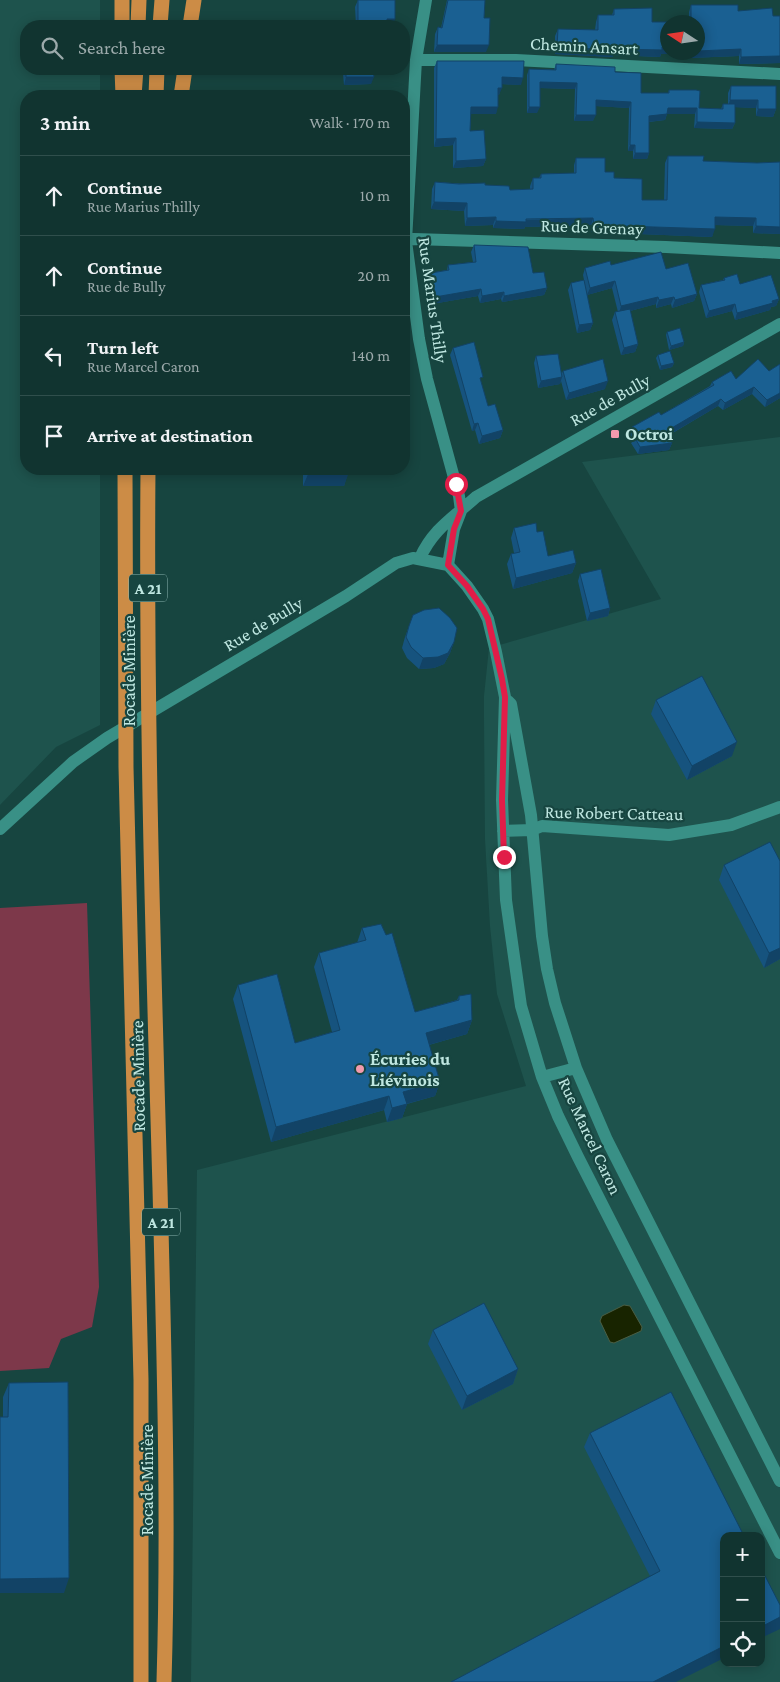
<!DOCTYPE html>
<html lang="en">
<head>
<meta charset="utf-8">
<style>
	:root { --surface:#113430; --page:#1a3c38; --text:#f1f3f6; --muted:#9caaab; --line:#304f4c }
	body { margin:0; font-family:"Crimson Pro",serif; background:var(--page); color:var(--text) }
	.controls { position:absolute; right:15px; bottom:15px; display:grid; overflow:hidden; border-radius:10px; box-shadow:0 2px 12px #0003 }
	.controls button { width:45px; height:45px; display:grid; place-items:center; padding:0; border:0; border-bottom:1px solid var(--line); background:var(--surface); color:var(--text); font:25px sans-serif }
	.compass { position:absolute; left:660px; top:15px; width:45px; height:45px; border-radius:50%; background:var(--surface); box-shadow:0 2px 12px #0003; rotate:282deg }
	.stop { position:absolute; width:15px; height:15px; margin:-11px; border:4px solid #e11d48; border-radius:50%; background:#fff }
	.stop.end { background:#e11d48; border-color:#fff; box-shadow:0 1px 5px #0008 }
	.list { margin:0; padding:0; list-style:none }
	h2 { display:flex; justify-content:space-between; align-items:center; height:65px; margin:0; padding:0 20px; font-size:21px }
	h2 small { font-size:16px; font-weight:400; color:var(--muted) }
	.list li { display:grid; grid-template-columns:32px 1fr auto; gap:15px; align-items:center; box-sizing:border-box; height:80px; padding:0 20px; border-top:1px solid var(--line) }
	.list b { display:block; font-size:19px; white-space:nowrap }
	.list p { margin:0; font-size:16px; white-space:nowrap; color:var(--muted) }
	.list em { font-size:16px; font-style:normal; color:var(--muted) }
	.icon { flex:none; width:28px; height:28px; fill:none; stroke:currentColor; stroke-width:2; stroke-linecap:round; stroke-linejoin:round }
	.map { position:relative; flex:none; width:780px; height:1682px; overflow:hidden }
	.search { position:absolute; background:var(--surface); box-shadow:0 2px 12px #0003; left:20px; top:20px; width:390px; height:55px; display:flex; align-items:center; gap:12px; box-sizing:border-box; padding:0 18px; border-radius:20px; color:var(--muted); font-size:19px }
	.panel { position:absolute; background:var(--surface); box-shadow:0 2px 12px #0003; left:20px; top:90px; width:390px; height:385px; border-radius:20px }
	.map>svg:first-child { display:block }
	.built { fill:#1e534d; fill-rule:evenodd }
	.green { fill:#7d384a }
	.water { fill:#182400; stroke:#4a5e44 }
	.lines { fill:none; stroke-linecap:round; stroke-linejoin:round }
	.street { stroke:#399086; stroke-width:12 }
	.highway { stroke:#cc8c46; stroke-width:15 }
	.wall { fill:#16537e; fill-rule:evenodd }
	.shaded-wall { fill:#124366 }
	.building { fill:#1a6092; stroke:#124366 }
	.route { stroke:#e11d48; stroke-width:6 }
	.poi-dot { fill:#f29aad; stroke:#174540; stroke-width:2 }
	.labels { text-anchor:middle; stroke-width:4.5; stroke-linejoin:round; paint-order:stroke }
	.shield { fill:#174540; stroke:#8db6b1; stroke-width:1 }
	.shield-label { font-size:16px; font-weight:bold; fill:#bfe7e1 }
	.street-label { font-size:18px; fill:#bfe7e1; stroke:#174540 }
	.poi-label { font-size:18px; font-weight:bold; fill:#bfe7e1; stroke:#174540; text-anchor:start }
</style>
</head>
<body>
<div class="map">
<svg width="780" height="1682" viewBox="0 0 780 1682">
	<rect width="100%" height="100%" fill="#174540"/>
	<path class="built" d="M 0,0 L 100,0 L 100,26 L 26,26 L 26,69 L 100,69 L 100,96 L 26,96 L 26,469 L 100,469 L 100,725 L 56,747 L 0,805 Z
		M 780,437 L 780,1682 L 191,1682 L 197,1170 L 526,1086 L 497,994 L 490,926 L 485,839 L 484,718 L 484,696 L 489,648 L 661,599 L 582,462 ZM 724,1536 L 761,1536 L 761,1663 L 724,1663 Z"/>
	<path class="green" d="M 87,903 L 99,1287 L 92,1327 L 61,1339 L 49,1368 L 0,1371 L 0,908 Z"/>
	<path class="water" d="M 624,1305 L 630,1306 L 642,1327 L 641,1331 L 614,1343 L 610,1342 L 600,1321 L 602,1316 Z"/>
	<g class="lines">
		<path class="street" d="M 426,0 L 416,60 L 406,241 L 419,339 L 427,379 L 459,496 L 461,511 L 454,529 L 448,565
			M 416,60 L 516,60 L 780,74
			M 404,241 L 414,239 L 666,247 L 780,253
			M 420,558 C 433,529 453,518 476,497 L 780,324
			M 448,565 L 467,586 L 483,609 L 488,619 L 496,652 L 505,697 L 502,800 L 506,900 L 521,1006 L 542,1077 L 558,1116 L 578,1157 L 780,1553
			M 508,701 L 511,704 L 531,815 L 542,936 L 547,969 L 555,1003 L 576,1068 L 607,1140 L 780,1481
			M 0,829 L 73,762 L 107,738 L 346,596 L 396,563 L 413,558 L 448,565
			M 503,831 L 532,830 L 542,826 L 669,835 L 731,825 L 780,807
			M 542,1077 L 576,1068"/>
		<path class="highway" d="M 122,26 L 122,0
			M 138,26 L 139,0
			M 160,26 L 162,0
			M 190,26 L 194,0
			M 122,69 L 123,96
			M 134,96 L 136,69
			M 156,96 L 157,69
			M 181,96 L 185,69
			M 125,469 L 126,767 L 141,1380 L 141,1682
			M 148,469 C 146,709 153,948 160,1188 C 164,1353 169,1517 164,1682"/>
	</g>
	<path class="wall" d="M 358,0 L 393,26 L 356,26 L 355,7 Z
		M 447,0 L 485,0 L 484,18 L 486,52 L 434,52 L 435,34 L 438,27 L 441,28 Z
		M 691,5 L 738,11 L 773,16 L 780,16 L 780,63 L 739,64 L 739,56 L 689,58 L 689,54 L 661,54 L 660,57 L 613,55 L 613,57 L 555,54 L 555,36 L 558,29 L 595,30 L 596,22 L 598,15 L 612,15 L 614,9 L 652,22 L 689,22 L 689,12 ZM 668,22 L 698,52 L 668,52 Z
		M 437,61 L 521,85 L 502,84 L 499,95 L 498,95 L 496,114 L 471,114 L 470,131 L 486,159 L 483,166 L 453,168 L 453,145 L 434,147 L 434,68 Z
		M 556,64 L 615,72 L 641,93 L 668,93 L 669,90 L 699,108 L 721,109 L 723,104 L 728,104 L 728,93 L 731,86 L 776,109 L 773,117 L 756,116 L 756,108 L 735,107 L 735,123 L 732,129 L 694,128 L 695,114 L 667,114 L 665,120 L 649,122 L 649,153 L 647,159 L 633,159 L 633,151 L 628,151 L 629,108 L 596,106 L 593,121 L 574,121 L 575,89 L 540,88 L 537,113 L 527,113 L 527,75 L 529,69 L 554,70 Z
		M 340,69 L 373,69 L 371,84 L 344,85 L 343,74 L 340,74 Z
		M 668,156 L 703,161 L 757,163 L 780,162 L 780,234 L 753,233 L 753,226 L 715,225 L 712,237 L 591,232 L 591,225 L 525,227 L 524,229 L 493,228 L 493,225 L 465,226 L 464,211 L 431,209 L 432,189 L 435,182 L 485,185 L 510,190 L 530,189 L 530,186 L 533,178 L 539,178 L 541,174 L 574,173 L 574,165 L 576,158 L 605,172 L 614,178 L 642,200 L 664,200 L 665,163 Z
		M 474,245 L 533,273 L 547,288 L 544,295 L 502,302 L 501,299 L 480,303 L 478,296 L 432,304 L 429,279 L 431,273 L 447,270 L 448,265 L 473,262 L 471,252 Z
		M 611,265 L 666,269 L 697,294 L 694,301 L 672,308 L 671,304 L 656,308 L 656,304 L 630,311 L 638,344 L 635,352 L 621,355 L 612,320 L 615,312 L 618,312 L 612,288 L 587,295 L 593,323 L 590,330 L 577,333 L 568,290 L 571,283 L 584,280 L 583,275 L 585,268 Z
		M 724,278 L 779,299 L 776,306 L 771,307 L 770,310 L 735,320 L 732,311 L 706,318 L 699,292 L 701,285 L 723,280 Z
		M 667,332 L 684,342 L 683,346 L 669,350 L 666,335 Z
		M 453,348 L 481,383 L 488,406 L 503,430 L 500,438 L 479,444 L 475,430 L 472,431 L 450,355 Z
		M 658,355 L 674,363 L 672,367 L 660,370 L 656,358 Z
		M 536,356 L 562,373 L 563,371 L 605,389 L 566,400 L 561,381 L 560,384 L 538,388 L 534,363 Z
		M 780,364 L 780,398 L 765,407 L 752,394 L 723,410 L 718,406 L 671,434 L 672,443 L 669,450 L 638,454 L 631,443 L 633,441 L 629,434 L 632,427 L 661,415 L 710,386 L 712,382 L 736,379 L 769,371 Z
		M 303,469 L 349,469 L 344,486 L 303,486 Z
		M 514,528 L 537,532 L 548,556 L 576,563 L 572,573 L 513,589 L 507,564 L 511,554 L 514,553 L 511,538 Z
		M 580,574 L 610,608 L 608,616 L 587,621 L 578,581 Z
		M 409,626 L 454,642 L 450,653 L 444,664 L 434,668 L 419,669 L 407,658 L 402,648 L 405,637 Z
		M 656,700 L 732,756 L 687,780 L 651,714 Z
		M 780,861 L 780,959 L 764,968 L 719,880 L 724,865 Z
		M 362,928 L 415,1012 L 457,1000 L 459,996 L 472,1020 L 467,1034 L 429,1045 L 440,1082 L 435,1096 L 407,1104 L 402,1118 L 387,1122 L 384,1110 L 271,1142 L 233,999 L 238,985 L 295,1043 L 332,1032 L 314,967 L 319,953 L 357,943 Z
		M 433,1330 L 518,1369 L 513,1384 L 462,1410 L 428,1344 Z
		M 9,1383 L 64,1593 L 0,1593 L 0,1417 L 3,1417 L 3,1397 Z
		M 590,1433 L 744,1536 L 650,1576 L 584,1447 Z"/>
	<path class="shaded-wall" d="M 387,19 L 395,19 L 393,26 L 384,26 Z
		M 437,45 L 489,45 L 486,52 L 434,52 Z
		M 557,47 L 615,49 L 668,47 L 668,52 L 689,52 L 689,54 L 661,54 L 660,57 L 613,55 L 613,57 L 555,54 Z
		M 741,49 L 739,56 L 689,58 L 691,52 L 698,52 L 698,51 Z
		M 780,56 L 780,63 L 739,64 L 741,57 Z
		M 341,69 L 345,69 L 343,74 L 340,74 Z
		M 346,77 L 374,77 L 371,84 L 344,85 Z
		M 502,77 L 523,78 L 521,85 L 499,84 Z
		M 540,82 L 577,83 L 575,89 L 538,88 Z
		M 498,88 L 502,88 L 499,95 L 495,95 Z
		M 596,100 L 631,102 L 629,108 L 593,106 Z
		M 730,100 L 758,100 L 756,108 L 728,107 Z
		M 471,107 L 498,107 L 496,114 L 469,114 Z
		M 529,107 L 540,107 L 537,113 L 527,113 Z
		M 668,108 L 697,108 L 695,114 L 667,114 L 665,120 L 647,122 L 649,116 Z
		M 758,109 L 776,109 L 773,117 L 756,116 Z
		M 576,115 L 596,115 L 593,121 L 574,121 Z
		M 697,122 L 735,123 L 732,129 L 694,128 Z
		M 456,138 L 453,145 L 434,147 L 436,139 Z
		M 630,145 L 635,145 L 633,151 L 628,151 Z
		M 635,153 L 649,153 L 647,159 L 633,159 Z
		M 486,159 L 483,166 L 453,168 L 456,161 Z
		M 434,202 L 467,203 L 464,211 L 431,209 Z
		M 496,217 L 493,225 L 465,226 L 467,218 Z
		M 715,217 L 756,218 L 753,226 L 713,225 Z
		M 593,218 L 591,225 L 525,227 L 524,229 L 493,228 L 496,221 Z
		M 594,225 L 715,229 L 712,237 L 591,232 Z
		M 756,226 L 780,227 L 780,234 L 753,233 Z
		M 615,281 L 612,288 L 587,295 L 590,288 Z
		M 547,288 L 544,295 L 502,302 L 504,296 Z
		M 481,289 L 478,296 L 432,304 L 435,297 Z
		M 504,292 L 501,299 L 480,303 L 482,296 Z
		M 697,294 L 694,301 L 672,308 L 675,300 Z
		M 658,297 L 656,304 L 619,314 L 621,306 Z
		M 674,297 L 671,304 L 656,308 L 659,300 Z
		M 779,299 L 776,306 L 771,307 L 770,310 L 735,320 L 737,313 Z
		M 735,304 L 732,311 L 706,318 L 709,311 Z
		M 593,323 L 590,330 L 577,333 L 579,325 Z
		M 684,342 L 683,346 L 669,350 L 671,346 Z
		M 638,344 L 635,352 L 621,355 L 624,348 Z
		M 674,363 L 672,367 L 660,370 L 661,366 Z
		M 562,377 L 560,384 L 538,388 L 541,381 Z
		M 608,381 L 605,389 L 566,400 L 569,393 Z
		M 754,387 L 752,394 L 723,410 L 725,403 Z
		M 780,393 L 780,398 L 765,407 L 767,400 Z
		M 721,399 L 718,406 L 667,436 L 670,429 Z
		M 478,423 L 475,430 L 472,431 L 474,424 Z
		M 503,430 L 500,438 L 479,444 L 482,436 Z
		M 672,443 L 669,450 L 638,454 L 640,447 Z
		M 309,472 L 349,472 L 344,486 L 303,486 Z
		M 576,563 L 572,573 L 513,589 L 516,578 Z
		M 610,608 L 608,616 L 587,621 L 590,613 Z
		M 454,642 L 450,653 L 444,664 L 434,668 L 419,669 L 423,658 Z
		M 737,742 L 732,756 L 687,780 L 692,766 Z
		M 780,948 L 780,959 L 764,968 L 769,953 Z
		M 472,1020 L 467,1034 L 421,1047 L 426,1033 Z
		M 440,1082 L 435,1096 L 398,1106 L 403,1092 Z
		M 389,1096 L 384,1110 L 271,1142 L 276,1127 Z
		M 407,1104 L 402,1118 L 387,1122 L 392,1108 Z
		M 518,1369 L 513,1384 L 462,1410 L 467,1396 Z
		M 69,1578 L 64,1593 L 0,1593 L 0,1579 Z
		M 780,1617 L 780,1629 L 761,1638 L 761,1627 Z
		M 724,1646 L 724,1658 L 676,1682 L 653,1682 Z"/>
	<path class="building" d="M 358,0 L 395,0 L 395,19 L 387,19 L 387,26 L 358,26 Z
		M 448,0 L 485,0 L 484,18 L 490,18 L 489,45 L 437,45 L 438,27 L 442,28 Z
		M 691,5 L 738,5 L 738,11 L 772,8 L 773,16 L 780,16 L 780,56 L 741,57 L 741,49 L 698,51 L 698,22 L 668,22 L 668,47 L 662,47 L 662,50 L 615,49 L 615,50 L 557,47 L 558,29 L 598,30 L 598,15 L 614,15 L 614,9 L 652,8 L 652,22 L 691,22 Z
		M 437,61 L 524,61 L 523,78 L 502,77 L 502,88 L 498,88 L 498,107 L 471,107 L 470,131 L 484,130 L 486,159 L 456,161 L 456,138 L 436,139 Z
		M 556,64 L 615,67 L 615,72 L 641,73 L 641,93 L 669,93 L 669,90 L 696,90 L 700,91 L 699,108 L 723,109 L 723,104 L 735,104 L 735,123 L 697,122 L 697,108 L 668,108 L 667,114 L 649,116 L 649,153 L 635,153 L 635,145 L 630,145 L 631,102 L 596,100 L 596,115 L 576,115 L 577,83 L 540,82 L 540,107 L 529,107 L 529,69 L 556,70 Z
		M 346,69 L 373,69 L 374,77 L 346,77 Z
		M 731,86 L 776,86 L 776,109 L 758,109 L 758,100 L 730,100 Z
		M 668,156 L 704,156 L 703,161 L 757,163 L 780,162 L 780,227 L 756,226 L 756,218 L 715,217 L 715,229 L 594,225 L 593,218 L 526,219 L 526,222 L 496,221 L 496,217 L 467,218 L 467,203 L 434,202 L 435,182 L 459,184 L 485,183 L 485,185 L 509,186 L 510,190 L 533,189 L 533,178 L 541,178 L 541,174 L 576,173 L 576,158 L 605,158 L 605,172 L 614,172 L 614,178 L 642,179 L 642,200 L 667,200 Z
		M 474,245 L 528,247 L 533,273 L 544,272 L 547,288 L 504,296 L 504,292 L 482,296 L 481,289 L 435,297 L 431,273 L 449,270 L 448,265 L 476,262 Z
		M 661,252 L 666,269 L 688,263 L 697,294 L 675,300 L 674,297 L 659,300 L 658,297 L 621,306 L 615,281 L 590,288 L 585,268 L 610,261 L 611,265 Z
		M 737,274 L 740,284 L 771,275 L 779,299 L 772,301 L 773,303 L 737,313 L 735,304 L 709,311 L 701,285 L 725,280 L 724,278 Z
		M 584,280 L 593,323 L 579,325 L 571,283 Z
		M 630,309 L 638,344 L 624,348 L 615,312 Z
		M 680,328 L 684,342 L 671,346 L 667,332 Z
		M 474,342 L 483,377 L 480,378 L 488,406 L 495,404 L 503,430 L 482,436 L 478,423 L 474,424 L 453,348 Z
		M 670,351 L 674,363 L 661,366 L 658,355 Z
		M 558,354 L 562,377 L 541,381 L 536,356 Z
		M 603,359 L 608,381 L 569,393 L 563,371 Z
		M 758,359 L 769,371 L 780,364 L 780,393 L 767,400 L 754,387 L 725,403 L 721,399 L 670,429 L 672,443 L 640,447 L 634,436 L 636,435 L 632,427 L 659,412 L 661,415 L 714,385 L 712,382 L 731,371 L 736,379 Z
		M 309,469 L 349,469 L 349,472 L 309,472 Z
		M 536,523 L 537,532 L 543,531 L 548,556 L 573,550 L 576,563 L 516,578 L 511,554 L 520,552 L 514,528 Z
		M 601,569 L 610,608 L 590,613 L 580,574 Z
		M 439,608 L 450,618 L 457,628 L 454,642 L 448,653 L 438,657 L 423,658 L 411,647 L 406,637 L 409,626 L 413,615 L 424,610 Z
		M 702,676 L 737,742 L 692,766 L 656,700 Z
		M 770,842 L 780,861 L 780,948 L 769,953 L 724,865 Z
		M 381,924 L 386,935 L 392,933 L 415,1012 L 459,1000 L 459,996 L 471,994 L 472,1020 L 426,1033 L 440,1082 L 403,1092 L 407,1104 L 392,1108 L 389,1096 L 276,1127 L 238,985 L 277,974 L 295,1043 L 340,1030 L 319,953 L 366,940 L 362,928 Z
		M 484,1303 L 518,1369 L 467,1396 L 433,1330 Z
		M 68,1382 L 69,1578 L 0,1579 L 0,1417 L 8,1417 L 9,1383 Z
		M 671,1392 L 744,1536 L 724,1536 L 724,1646 L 653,1682 L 451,1682 L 660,1571 L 590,1433 Z
		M 761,1568 L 780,1605 L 780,1617 L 761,1627 Z"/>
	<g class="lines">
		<path class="route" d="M 456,484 L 461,511 L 454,529 L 448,565 L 467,586 L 483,609 L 488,619 L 502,679 L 505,697 L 502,800 L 504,857"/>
	</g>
	<g class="poi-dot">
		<rect x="610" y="429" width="10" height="10" rx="2.5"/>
		<circle cx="360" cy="1069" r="5"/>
	</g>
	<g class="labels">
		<g class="shield">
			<rect x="129" y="574.5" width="38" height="27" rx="4"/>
			<rect x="142" y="1208.5" width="38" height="27" rx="4"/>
		</g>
		<g class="shield-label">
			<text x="148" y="594">A 21</text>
			<text x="161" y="1228">A 21</text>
		</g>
		<g class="street-label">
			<text transform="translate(584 46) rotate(3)" y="6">Chemin Ansart</text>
			<text transform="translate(592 227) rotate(2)" y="6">Rue de Grenay</text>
			<text transform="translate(433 300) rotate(82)" y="6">Rue Marius Thilly</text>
			<text transform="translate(610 400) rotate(-29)" y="6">Rue de Bully</text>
			<text transform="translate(263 624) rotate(-31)" y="6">Rue de Bully</text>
			<text transform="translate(129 671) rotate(-90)" y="6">Rocade Minière</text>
			<text transform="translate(614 813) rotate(1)" y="6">Rue Robert Catteau</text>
			<text transform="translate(138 1076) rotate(-91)" y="6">Rocade Minière</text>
			<text transform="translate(590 1136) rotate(65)" y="6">Rue Marcel Caron</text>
			<text transform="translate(147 1480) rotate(-90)" y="6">Rocade Minière</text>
		</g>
		<g class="poi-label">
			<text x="625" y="440">Octroi</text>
			<text x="370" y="1065">Écuries du<tspan x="370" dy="21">Liévinois</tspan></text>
		</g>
	</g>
</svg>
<div class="controls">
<button>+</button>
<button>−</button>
<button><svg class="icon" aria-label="locate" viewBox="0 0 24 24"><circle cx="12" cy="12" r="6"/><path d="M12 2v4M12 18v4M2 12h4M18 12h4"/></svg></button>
</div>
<svg class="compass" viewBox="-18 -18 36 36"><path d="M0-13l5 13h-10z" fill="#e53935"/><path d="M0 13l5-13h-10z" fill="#9caaab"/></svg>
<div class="stop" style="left:456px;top:484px"></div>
<div class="stop end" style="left:504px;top:857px"></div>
<div class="search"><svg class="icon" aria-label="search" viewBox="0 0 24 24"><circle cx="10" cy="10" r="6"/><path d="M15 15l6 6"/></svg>Search here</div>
<section class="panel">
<h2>3 min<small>Walk · 170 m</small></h2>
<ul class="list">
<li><svg class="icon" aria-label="ahead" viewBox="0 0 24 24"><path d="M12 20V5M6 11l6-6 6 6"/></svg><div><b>Continue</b><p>Rue Marius Thilly</p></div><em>10 m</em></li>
<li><svg class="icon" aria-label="ahead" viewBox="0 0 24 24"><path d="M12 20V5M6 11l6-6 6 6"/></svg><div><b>Continue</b><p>Rue de Bully</p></div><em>20 m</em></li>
<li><svg class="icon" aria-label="left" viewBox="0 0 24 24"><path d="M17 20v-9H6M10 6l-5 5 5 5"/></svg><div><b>Turn left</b><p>Rue Marcel Caron</p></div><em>140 m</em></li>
<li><svg class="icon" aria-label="arrive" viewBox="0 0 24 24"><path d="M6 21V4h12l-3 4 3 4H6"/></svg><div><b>Arrive at destination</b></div></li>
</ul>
</section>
</div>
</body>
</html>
